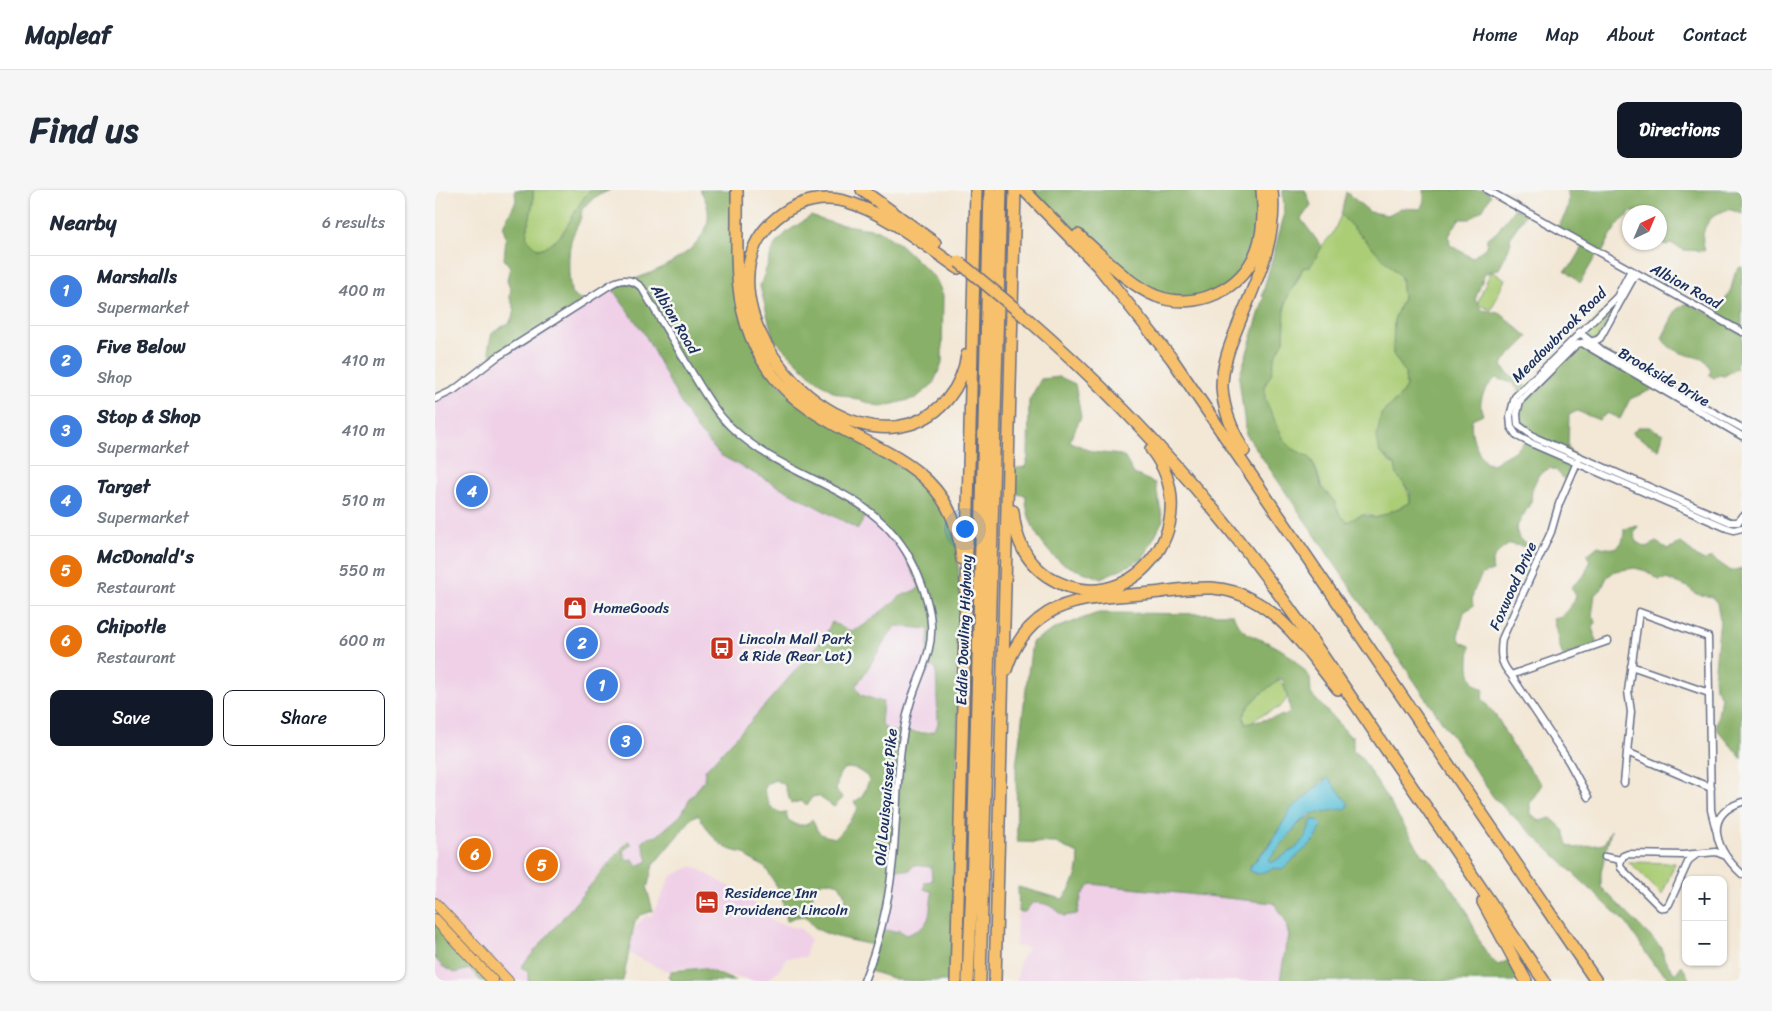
<!DOCTYPE html>
<html lang="en">
<head>
<meta charset="utf-8">
<style>
	:root { --surface:#fff; --page:#f6f6f7; --text:#1f2937; --muted:#747a83; --line:#e0e1e3; --accent:#111827 }
	body { margin:0; font-family:Sriracha,sans-serif; background:var(--page); color:var(--text) }
	.controls { position:absolute; right:15px; bottom:15px; display:grid; overflow:hidden; border-radius:10px; box-shadow:0 1px 4px #0004 }
	.controls button { width:45px; height:45px; display:grid; place-items:center; padding:0; border:0; border-bottom:1px solid var(--line); background:var(--surface); color:var(--text); font:25px sans-serif }
	.compass { position:absolute; left:1187px; top:15px; width:45px; height:45px; border-radius:50%; background:var(--surface); box-shadow:0 1px 4px #0004; rotate:44deg }
	.you { position:absolute; left:529px; top:338px; width:18px; height:18px; margin:-12px; border:4px solid #fff; border-radius:50%; background:#1a73e8; box-shadow:0 0 0 8px #1a73e833 }
	.badge { display:grid; place-items:center; width:32px; height:32px; border-radius:50%; background:var(--accent); color:#fff; font-size:16px; font-weight:700 }
	.pin { position:absolute; translate:-50% -50%; border:2px solid #fff; box-shadow:0 1px 5px #0006 }
	.list { margin:0; padding:0; list-style:none }
	h2 { display:flex; justify-content:space-between; align-items:center; height:65px; margin:0; padding:0 20px; font-size:21px }
	h2 small { font-size:16px; font-weight:400; color:var(--muted) }
	.list li { display:grid; grid-template-columns:32px 1fr auto; gap:15px; align-items:center; box-sizing:border-box; height:70px; padding:0 20px; border-top:1px solid var(--line) }
	.list b { display:block; font-size:19px; white-space:nowrap }
	.list p { margin:0; font-size:16px; white-space:nowrap; color:var(--muted) }
	.list em { font-size:16px; font-style:normal; color:var(--muted) }
	.actions { display:flex; gap:10px; padding:15px 20px }
	.actions a { flex:1; padding:11px 0; border:1px solid var(--accent); border-radius:10px; text-align:center; font-size:18px; color:var(--accent) }
	.actions .main { background:var(--accent); color:#fff }
	.map { position:relative; flex:none; width:1307px; height:791px; overflow:hidden; border-radius:10px }
	header { display:flex; align-items:center; gap:30px; box-sizing:border-box; height:70px; padding:0 25px; background:var(--surface); border-bottom:1px solid var(--line) }
	header strong { font-size:24px }
	nav { display:flex; gap:28px; margin-inline-start:auto; font-size:18px }
	.intro { display:flex; align-items:center; justify-content:space-between; box-sizing:border-box; height:120px; padding:0 30px }
	h1 { margin:0; font-size:35px }
	.button { padding:12px 22px; border-radius:10px; background:var(--accent); color:#fff; font-size:18px; font-weight:700 }
	main { display:flex; gap:30px; padding:0 30px }
	aside { flex:1; background:var(--surface); border-radius:10px; box-shadow:0 1px 4px #0004 }
	.map>svg:first-child { display:block }
	.built { fill:#efd0e7 }
	.green { fill:#abcd76; stroke:#637e6a }
	.forest { fill:#88b067; stroke:#527062; fill-rule:evenodd }
	.water { fill:#5cc1d9; stroke:#3c789c }
	.lines { fill:none; stroke-linecap:round; stroke-linejoin:round }
	.minor-casing { stroke:#676f88; stroke-width:9 }
	.primary-casing { stroke:#676f88; stroke-width:12 }
	.motorway-casing { stroke:#676f88; stroke-width:14 }
	.minor { stroke:#fff; stroke-width:6 }
	.primary { stroke:#f7c06c; stroke-width:10 }
	.motorway { stroke:#f7c06c; stroke-width:11 }
	.motorway-bridge-casing { stroke:#676f88; stroke-width:14; stroke-linecap:butt }
	.motorway-bridge { stroke:#f7c06c; stroke-width:11 }
	.labels { text-anchor:middle; stroke-width:5; stroke-linejoin:round; paint-order:stroke }
	.street-label { font-size:15px; fill:#1b2f5e; stroke:#f6f6f2 }
	.poi-label { font-size:15px; fill:#1b2f5e; stroke:#f6f6f2; text-anchor:start }
</style>
</head>
<body>
<header>
<strong>Mapleaf</strong>
<nav><a>Home</a><a>Map</a><a>About</a><a>Contact</a></nav>
</header>
<div class="intro"><h1>Find us</h1><a class="button">Directions</a></div>
<main>
<aside>
<h2>Nearby<small>6 results</small></h2>
<ul class="list">
<li><span class="badge" style="background:#3f7fe0">1</span><div><b>Marshalls</b><p>Supermarket</p></div><em>400 m</em></li>
<li><span class="badge" style="background:#3f7fe0">2</span><div><b>Five Below</b><p>Shop</p></div><em>410 m</em></li>
<li><span class="badge" style="background:#3f7fe0">3</span><div><b>Stop &amp; Shop</b><p>Supermarket</p></div><em>410 m</em></li>
<li><span class="badge" style="background:#3f7fe0">4</span><div><b>Target</b><p>Supermarket</p></div><em>510 m</em></li>
<li><span class="badge" style="background:#e8710a">5</span><div><b>McDonald's</b><p>Restaurant</p></div><em>550 m</em></li>
<li><span class="badge" style="background:#e8710a">6</span><div><b>Chipotle</b><p>Restaurant</p></div><em>600 m</em></li>
</ul>
<div class="actions"><a class="main">Save</a><a>Share</a></div>
</aside>
<div class="map">
<svg width="1307" height="791" viewBox="0 0 1307 791">
	<rect width="100%" height="100%" fill="#f6f6f2"/>
	<filter id="ink" filterUnits="userSpaceOnUse"><feTurbulence type="fractalNoise" baseFrequency=".02" numOctaves="2"/><feDisplacementMap in="SourceGraphic" scale="10" xChannelSelector="R" yChannelSelector="G"/><feConvolveMatrix kernelMatrix="1 2 1 2 8 2 1 2 1" color-interpolation-filters="sRGB"/></filter>
	<filter id="wash" filterUnits="userSpaceOnUse"><feTurbulence type="fractalNoise" baseFrequency=".0096" numOctaves="4" result="noise"/><feDisplacementMap in="SourceGraphic" scale="20" xChannelSelector="R" yChannelSelector="G"/><feGaussianBlur stdDeviation="1.12" result="paint"/><feColorMatrix in="noise" values="0 0 0 0 0 0 0 0 0 0 0 0 0 0 0 0 0 1.4 0 .05"/><feComposite in="paint" operator="in"/></filter>
	<g filter="url(#wash)">
		<rect width="100%" height="100%" fill="#f3e7d5"/>
		<path class="built" d="M 175,96 L 209,143 L 244,210 L 263,239 L 425,336 L 433,322 L 452,339 L 465,358 L 476,375 L 485,398 L 466,406 L 428,436 L 418,441 L 397,432 L 388,449 L 315,532 L 270,580 L 269,591 L 256,607 L 246,625 L 222,646 L 207,652 L 213,671 L 202,676 L 191,670 L 188,661 L 193,651 L 87,778 L 93,782 L 93,791 L 72,791 L 0,715 L 0,209 L 39,186 Z
			M 461,436 L 494,439 L 490,473 L 501,479 L 503,533 L 500,541 L 453,541 L 421,496 L 433,480 L 447,453 Z
			M 479,675 L 496,677 L 497,679 L 497,691 L 490,699 L 497,702 L 494,732 L 486,740 L 471,745 L 464,740 L 460,742 L 446,739 L 456,679 L 476,678 Z
			M 258,676 L 311,706 L 338,732 L 366,739 L 375,749 L 370,767 L 351,768 L 345,779 L 331,791 L 320,791 L 290,785 L 267,777 L 241,778 L 232,782 L 195,764 L 196,751 L 201,736 L 211,725 L 216,727 L 236,686 Z
			M 656,694 L 839,713 L 850,730 L 854,747 L 851,754 L 845,791 L 582,791 L 585,771 L 593,758 L 581,756 L 582,725 L 593,721 L 597,713 L 607,712 L 615,714 L 629,726 L 652,696 Z
			M 0,768 L 7,776 L 35,779 L 46,791 L 0,791 Z"/>
		<path class="green" d="M 98,0 L 156,0 C 136,17 133,54 103,59 L 91,47 L 98,12 Z
			M 906,25 L 966,87 L 968,108 L 959,130 L 958,164 L 970,182 L 971,197 L 963,209 L 946,224 L 954,272 L 960,275 C 964,289 975,298 975,313 L 941,328 L 931,324 L 912,332 L 904,323 L 899,311 L 887,298 L 881,279 L 874,267 L 858,259 L 849,250 L 829,209 L 829,200 L 840,166 L 849,151 L 850,132 L 848,122 L 854,102 L 862,92 L 868,78 L 898,43 Z
			M 1058,82 L 1070,89 L 1056,120 L 1044,115 L 1043,112 L 1055,83 Z
			M 1192,99 L 1161,150 L 1151,147 L 1151,139 Z
			M 844,490 L 854,500 C 849,524 836,517 821,529 C 811,537 802,548 794,557 L 789,542 L 833,496 Z
			M 1193,672 L 1240,673 L 1227,705 L 1196,674 Z"/>
		<path class="forest" d="M 80,0 L 98,0 L 98,12 L 91,47 L 103,59 C 133,54 136,17 156,0 L 175,0 L 160,7 L 147,19 C 146,32 143,33 138,45 C 132,59 133,91 137,105 L 150,112 L 57,172 L 54,156 L 57,143 L 75,132 L 80,120 L 74,106 L 76,101 L 72,91 L 75,77 L 69,69 L 71,49 L 68,36 L 81,11 Z
			M 265,0 L 300,0 L 302,107 L 343,194 L 493,295 L 520,342 L 526,410 L 516,791 L 467,791 L 435,781 L 438,755 C 420,751 398,748 382,739 C 376,735 375,729 367,727 C 361,726 357,728 352,731 L 346,703 L 330,677 L 315,669 L 309,663 C 282,659 278,646 263,625 L 258,627 L 218,675 L 212,699 L 218,721 L 206,725 L 200,731 L 188,791 L 93,791 L 93,782 L 86,777 L 193,651 L 197,654 L 188,661 L 191,670 L 198,669 L 202,676 L 213,671 L 207,652 L 209,649 L 222,646 L 246,625 L 256,607 L 269,591 L 270,580 L 315,532 L 388,449 L 397,432 L 410,439 L 418,441 L 428,436 L 466,406 L 485,398 C 473,367 457,344 433,322 L 423,339 L 285,265 L 262,239 L 244,210 L 209,143 L 175,96 C 215,87 300,54 265,0 ZM 461,436 L 494,439 L 492,465 L 489,473 L 501,479 L 503,533 L 500,541 L 491,543 L 453,541 L 446,533 L 448,512 L 426,505 L 421,496 C 436,476 445,455 461,436 ZM 411,578 L 421,579 L 432,586 L 434,591 L 427,607 L 419,612 L 423,618 C 422,621 403,646 400,648 C 382,644 384,644 377,629 L 371,635 L 362,635 L 353,630 L 351,622 L 346,624 L 335,616 L 329,600 L 333,593 L 340,590 L 349,594 L 356,614 L 366,611 L 372,615 L 377,607 L 383,606 L 399,617 L 408,608 L 401,600 C 403,592 402,582 411,578 ZM 479,675 L 496,677 L 497,691 L 490,692 L 489,699 L 497,702 C 494,728 497,736 471,745 L 464,740 L 460,742 L 446,739 L 457,678 L 474,681 ZM 393,691 L 404,694 L 411,707 L 408,716 L 397,721 L 386,719 L 377,707 L 380,695 Z
			M 592,0 L 825,0 L 828,36 L 799,95 L 745,113 L 693,90 Z
			M 848,0 L 870,0 L 876,15 L 866,29 L 887,57 L 875,77 L 868,78 L 850,112 L 849,151 L 840,166 L 836,185 L 830,194 L 830,209 L 849,250 L 858,259 L 874,267 L 877,271 L 887,298 L 899,311 L 904,323 L 912,332 L 926,325 L 941,328 L 975,313 L 975,302 L 962,285 L 960,275 L 945,263 L 942,247 L 946,224 L 963,209 L 971,197 L 970,182 L 958,164 L 959,130 L 968,108 L 966,87 L 906,25 L 911,2 L 935,22 L 953,25 L 966,18 L 985,19 L 989,14 L 989,0 L 1049,0 L 1056,5 L 1048,19 L 1035,29 L 1024,29 L 1014,46 L 1015,55 L 1037,68 L 1051,57 L 1052,48 L 1061,43 L 1080,18 L 1091,24 L 1075,47 L 1076,53 L 1064,79 L 1050,83 L 1040,110 L 1047,120 L 1065,123 L 1093,147 L 1069,171 L 1067,175 L 1070,181 L 1093,198 L 1142,146 L 1227,195 L 1195,209 L 1185,229 L 1172,223 L 1164,230 L 1142,221 L 1134,225 L 1133,256 L 1136,262 L 1145,269 L 1133,294 L 1122,281 L 1115,278 L 1104,284 L 1097,299 L 1096,312 L 1081,338 L 1084,349 L 1098,358 L 1075,354 C 1065,360 1054,368 1058,381 L 1047,384 C 1042,395 1035,404 1038,416 L 1029,422 L 1023,446 L 1026,452 L 1035,456 C 1034,475 1030,490 1049,500 L 1047,508 C 1051,515 1063,527 1066,534 C 1074,553 1092,577 1107,594 L 1095,613 L 1095,623 L 1105,631 L 1116,628 L 1129,640 L 1133,655 L 1140,658 L 1169,654 L 1176,640 L 1166,682 L 1166,697 L 1227,758 L 1229,769 L 1240,784 L 1247,775 L 1255,791 L 1234,791 L 1231,785 L 1219,775 L 1192,734 L 1059,608 L 811,244 L 804,188 L 829,108 L 827,106 L 849,26 ZM 1061,188 L 1077,193 L 1087,204 L 1080,218 L 1077,235 L 1092,248 C 1080,264 1073,263 1058,274 L 1051,273 C 1042,263 1034,243 1037,229 L 1048,224 C 1041,211 1052,195 1061,188 Z
			M 1132,0 L 1307,0 L 1307,24 C 1302,22 1296,19 1292,20 C 1273,24 1263,43 1270,60 L 1268,61 L 1249,60 L 1237,54 L 1232,55 L 1225,53 L 1224,22 L 1194,22 L 1194,25 C 1178,35 1175,49 1166,65 L 1162,64 L 1145,93 L 1130,80 L 1138,74 L 1148,57 L 1121,39 C 1129,28 1137,15 1132,0 Z
			M 376,26 L 397,33 L 443,40 L 466,55 L 501,89 L 508,105 L 507,173 L 498,194 L 481,208 L 446,217 L 399,202 L 377,187 L 338,148 L 325,96 L 340,54 L 352,42 Z
			M 1305,77 L 1307,77 L 1307,164 L 1301,175 L 1302,179 L 1289,186 L 1284,185 L 1279,188 L 1274,185 L 1276,180 L 1270,170 C 1254,164 1236,164 1227,148 L 1241,120 L 1252,113 L 1281,127 L 1296,99 L 1300,83 Z
			M 625,187 L 640,194 L 646,227 L 635,250 L 636,252 L 658,262 L 686,265 L 690,268 L 699,284 L 720,293 L 728,330 L 708,369 L 666,388 C 655,384 643,381 633,376 C 610,366 589,329 591,305 L 576,304 L 575,279 L 590,277 L 593,268 L 594,211 L 606,189 Z
			M 1203,237 L 1214,237 L 1228,244 L 1224,260 L 1197,243 Z
			M 1203,336 L 1199,344 L 1201,352 L 1212,357 L 1221,352 L 1233,359 L 1245,353 C 1255,357 1258,367 1270,371 L 1276,367 L 1296,381 L 1307,378 L 1307,569 L 1281,538 L 1286,506 L 1280,498 L 1279,487 L 1285,429 L 1282,413 L 1277,407 L 1261,404 L 1253,397 L 1231,389 L 1224,390 L 1211,381 L 1200,378 L 1180,381 L 1172,387 L 1166,400 L 1160,404 L 1157,426 L 1161,432 L 1157,438 L 1163,453 L 1128,466 C 1123,453 1122,442 1118,429 L 1127,427 C 1131,419 1139,415 1141,406 L 1136,397 L 1149,386 L 1155,372 L 1152,365 L 1163,356 C 1179,361 1189,359 1189,339 Z
			M 663,423 L 798,424 C 806,447 822,446 840,456 C 854,463 866,476 875,488 L 876,504 L 914,545 L 918,546 L 918,561 L 926,567 L 988,666 L 993,667 C 1006,682 1017,698 1028,715 C 1039,733 1045,762 1063,775 L 1076,769 L 1089,791 L 845,791 L 851,754 L 854,747 L 850,730 L 839,713 L 656,694 L 647,705 L 642,724 L 629,726 C 618,717 612,712 597,713 L 590,722 L 584,722 L 583,697 L 627,709 C 638,699 646,679 643,664 L 621,653 L 582,652 L 581,577 L 597,452 L 621,438 ZM 844,489 L 848,490 C 850,502 855,510 855,522 L 850,525 L 811,534 L 808,527 C 814,510 831,501 844,489 ZM 888,590 L 894,590 L 907,613 C 893,618 877,623 865,633 C 848,647 836,666 817,679 L 815,676 L 834,654 L 855,622 Z
			M 0,732 L 56,791 L 46,791 L 35,779 L 19,783 L 7,776 L 0,768 Z
			M 268,778 L 301,791 L 237,791 L 233,786 L 236,781 Z"/>
		<path class="water" d="M 893,588 L 913,613 L 913,618 L 875,624 L 865,632 L 833,671 L 836,673 L 861,658 L 870,647 L 877,630 L 882,630 L 887,635 L 881,649 L 847,680 L 840,678 L 823,684 L 815,681 L 815,677 L 835,654 L 856,619 Z"/>
	</g>
	<g filter="url(#ink)">
		<g class="lines">
			<g class="minor-casing">
				<path id="minor" d="M 1052,0 L 1307,142
					M 1196,80 L 1182,107 L 1080,207 L 1075,226 L 1076,237 L 1082,246 L 1098,254 L 1292,338 L 1299,340 L 1307,338
					M 1201,83 L 1165,148 C 1158,154 1149,150 1141,155 L 1085,211 L 1082,224 L 1083,235 L 1101,248 L 1295,332 L 1303,332 L 1307,326
					M 1144,142 L 1168,161 L 1307,238
					M 1147,153 L 1307,246
					M 0,209 L 19,200 L 62,167 L 175,95 C 186,88 197,88 207,98 C 222,124 238,150 253,176 C 266,197 278,220 296,237 C 356,295 441,294 480,378 C 488,396 495,415 496,434 C 498,459 487,479 479,502 C 472,520 469,539 466,558 C 461,598 462,639 457,678 C 453,717 443,755 429,791
					M 1143,270 L 1124,314 L 1116,342 L 1067,449 C 1065,464 1065,473 1076,485 L 1134,572 L 1153,607
					M 1196,476 L 1274,503
					M 1076,485 L 1173,451
					M 1192,562 L 1276,598
					M 1189,593 L 1196,522 L 1193,501 L 1204,422 L 1273,447 L 1276,620 L 1281,640
					M 1307,612 C 1265,626 1283,662 1307,684
					M 1262,664 L 1254,670 L 1234,714 L 1230,718 L 1225,717 L 1186,678 L 1185,673 L 1188,666 L 1193,664 L 1248,665 L 1281,662 L 1291,666
					M 1170,667 L 1186,670"/>
			</g>
			<g class="primary-casing">
				<path id="primary" d="M 0,713 L 73,791
					M 0,729 L 58,791"/>
			</g>
			<g class="motorway-casing">
				<path id="motorway" d="M 302,0 C 303,48 297,102 316,147 C 327,174 345,198 369,215 C 434,264 518,268 527,369
					M 427,0 L 500,53
					M 589,0 L 663,76 L 737,169 L 1161,791
					M 643,45 C 667,65 692,94 721,106 C 761,121 807,100 822,60 C 829,41 829,20 827,0
					M 523,78 C 490,55 448,21 409,11 C 388,6 365,11 348,23 C 251,91 374,263 475,234 C 507,224 527,197 532,165
					M 588,125 C 669,195 744,274 811,360 C 861,425 907,494 953,562 C 1006,638 1057,715 1109,791
					M 809,261 C 798,242 788,221 787,197 C 787,173 797,150 806,128 C 824,85 842,47 837,0
					M 578,321 C 580,347 590,371 612,386 C 691,438 776,335 716,259
					M 571,480 C 578,457 592,436 613,423 C 643,405 683,407 717,403 C 736,401 757,397 777,398 C 791,399 805,403 817,410 C 853,428 878,469 903,499
					M 1048,712 L 1091,791
					M 521,791 L 541,0
					M 533,791 L 538,668 L 555,0
					M 545,791 L 566,0
					M 560,791 L 580,0"/>
			</g>
			<use href="#minor" class="minor"/>
			<use href="#primary" class="primary"/>
			<use href="#motorway" class="motorway"/>
			<g class="motorway-bridge-casing">
				<path id="motorway-bridge" d="M 524,72 L 588,125"/>
			</g>
			<use href="#motorway-bridge" class="motorway-bridge"/>
		</g>
	</g>
	<defs>
		<g id="shop-square" transform="scale(1.25)"><rect x="-9" y="-9" width="18" height="18" rx="4" fill="#c8321e" stroke="#f6f6f2"/><path d="M-5-2.5h2.3a2.7 3.5 0 0 1 5.4 0H5L5.5 6h-11ZM-1.5-2.5h3a1.5 2.3 0 0 0-3 0Z" fill="#fff"/></g>
		<g id="bus-square" transform="scale(1.25)"><rect x="-9" y="-9" width="18" height="18" rx="4" fill="#c8321e" stroke="#f6f6f2"/><path d="M-5-6H5V4H4V6H2V4H-2V6H-4V4H-5ZM-3.5-4V0h7V-4ZM-3.5 1.2v1.5H-2V1.2ZM2 1.2v1.5H3.5V1.2Z" fill="#fff"/></g>
		<g id="hotel-square" transform="scale(1.25)"><rect x="-9" y="-9" width="18" height="18" rx="4" fill="#c8321e" stroke="#f6f6f2"/><path d="M-6-4.5h1.5V1H6V5H4.5V3h-9V5H-6ZM-4 0a1.8 1.8 0 1 1 3.6 0ZM.5 0V-2.5h3Q6-2.5 6 0Z" fill="#fff"/></g>
	</defs>
	<g fill-rule="evenodd">
		<use href="#shop-square" x="140" y="418"/>
		<use href="#bus-square" x="287" y="458"/>
		<use href="#hotel-square" x="272" y="712"/>
	</g>
	<g class="labels">
		<g class="street-label">
			<text transform="translate(1251 96) rotate(29)" y="5">Albion Road</text>
			<text transform="translate(240 129) rotate(59)" y="5">Albion Road</text>
			<text transform="translate(1124 145) rotate(-45)" y="5">Meadowbrook Road</text>
			<text transform="translate(1229 187) rotate(30)" y="5">Brookside Drive</text>
			<text transform="translate(1078 396) rotate(-66)" y="5">Foxwood Drive</text>
			<text transform="translate(529 440) rotate(-88)" y="5">Eddie Dowling Highway</text>
			<text transform="translate(451 607) rotate(-85)" y="5">Old Louisquisset Pike</text>
		</g>
		<g class="poi-label">
			<text x="158" y="423">HomeGoods</text>
			<text x="304" y="454">Lincoln Mall Park<tspan x="304" dy="17">&amp; Ride (Rear Lot)</tspan></text>
			<text x="290" y="708">Residence Inn<tspan x="290" dy="17">Providence Lincoln</tspan></text>
		</g>
	</g>
</svg>
<div class="controls">
<button>+</button>
<button>−</button>
</div>
<svg class="compass" viewBox="-18 -18 36 36"><path d="M0-13l5 13h-10z" fill="#e53935"/><path d="M0 13l5-13h-10z" fill="#747a83"/></svg>
<div class="you"></div>
<div class="pin badge" style="left:167px;top:495px;background:#3f7fe0">1</div>
<div class="pin badge" style="left:147px;top:453px;background:#3f7fe0">2</div>
<div class="pin badge" style="left:191px;top:551px;background:#3f7fe0">3</div>
<div class="pin badge" style="left:37px;top:301px;background:#3f7fe0">4</div>
<div class="pin badge" style="left:107px;top:675px;background:#e8710a">5</div>
<div class="pin badge" style="left:40px;top:664px;background:#e8710a">6</div>
</div>
</main>
</body>
</html>
